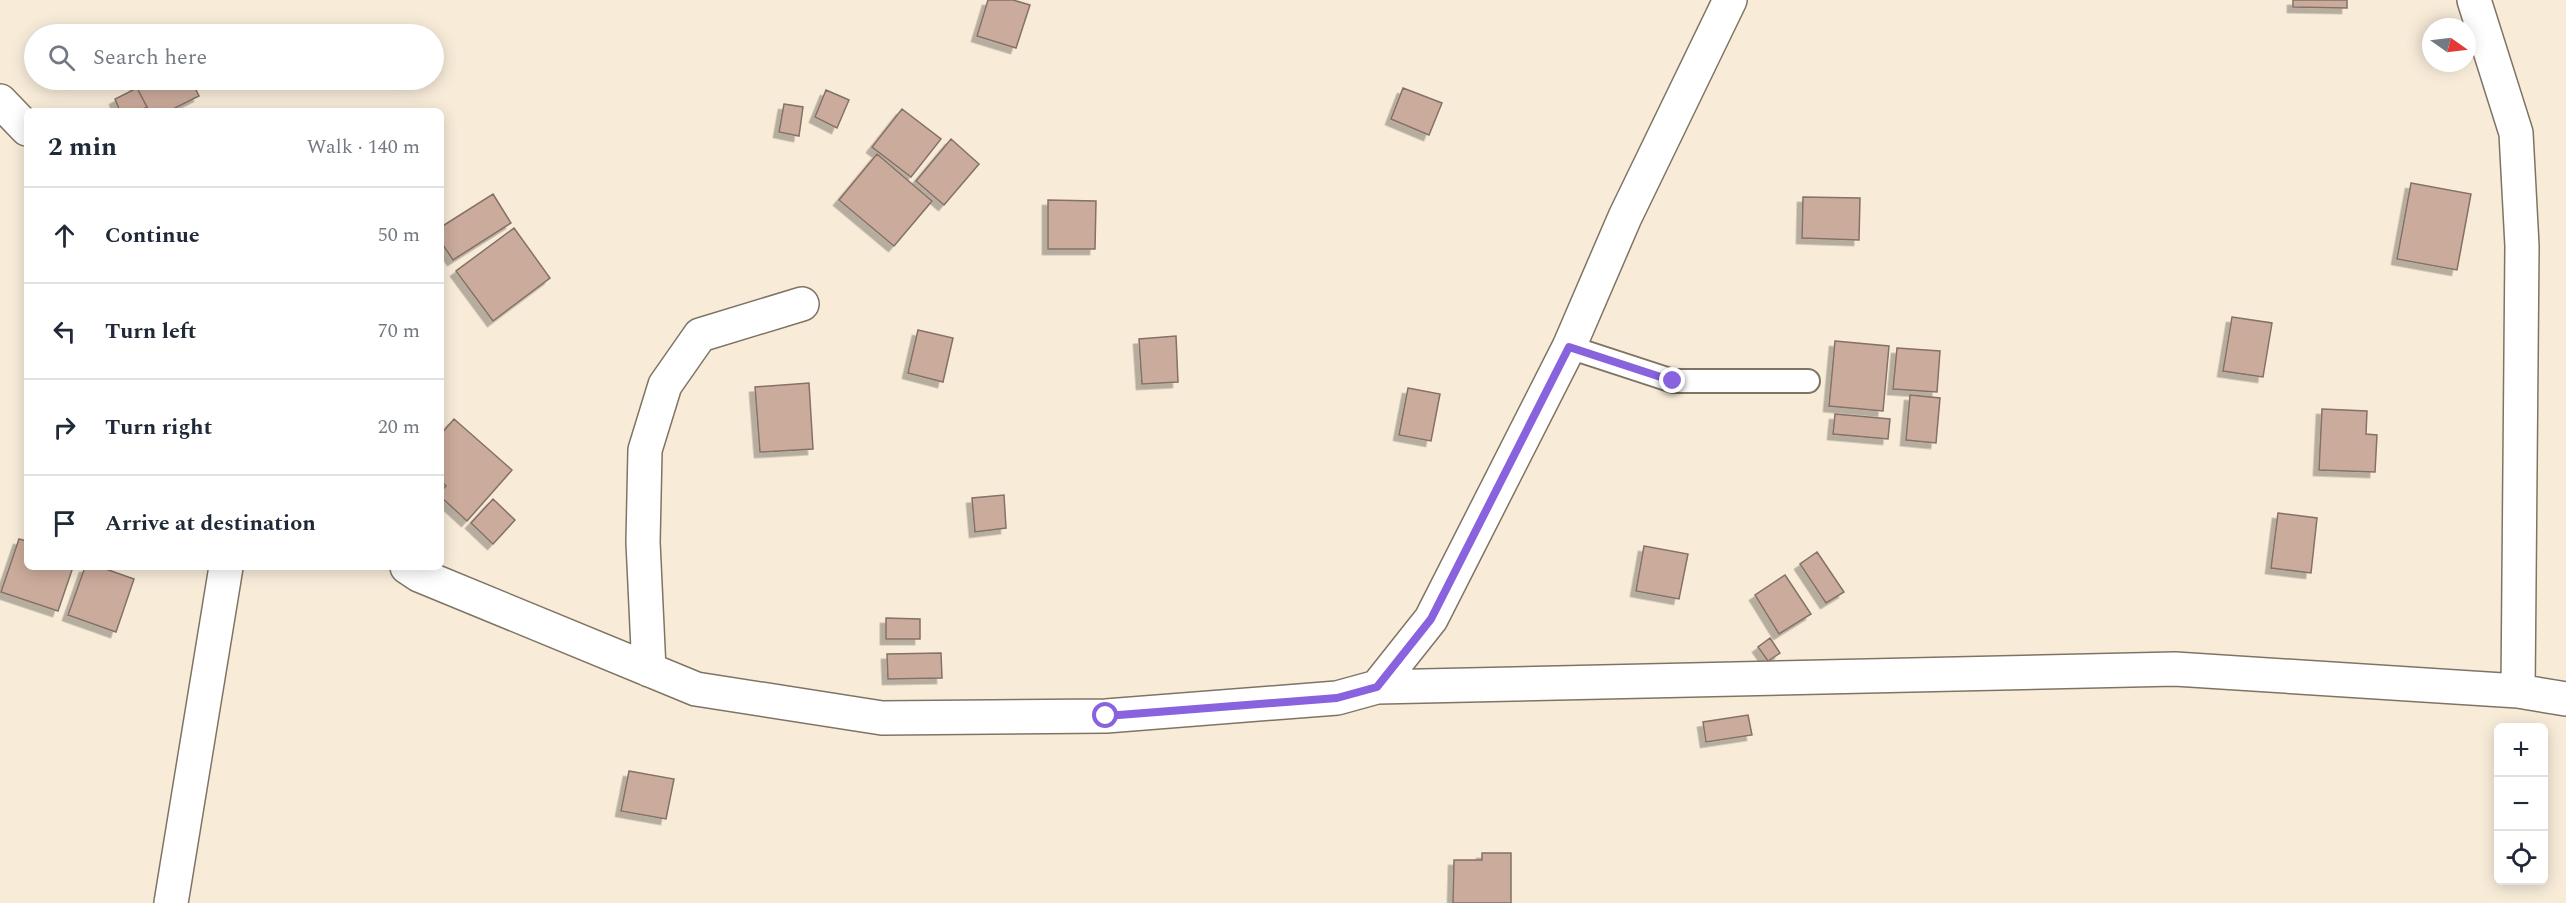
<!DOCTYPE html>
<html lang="en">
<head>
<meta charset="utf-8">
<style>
	:root { --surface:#fff; --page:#f2f2f3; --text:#1f2937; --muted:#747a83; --line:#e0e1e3 }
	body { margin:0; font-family:Spectral,serif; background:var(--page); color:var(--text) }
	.controls { position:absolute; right:18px; bottom:18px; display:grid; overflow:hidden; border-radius:9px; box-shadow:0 3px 15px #0003 }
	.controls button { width:54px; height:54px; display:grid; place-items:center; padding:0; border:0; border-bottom:2px solid var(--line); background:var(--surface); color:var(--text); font:30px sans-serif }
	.compass { position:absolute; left:2422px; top:18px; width:54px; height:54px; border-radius:50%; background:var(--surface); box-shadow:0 3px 15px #0003; rotate:104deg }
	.stop { position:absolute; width:18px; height:18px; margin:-14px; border:4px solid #8962dd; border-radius:50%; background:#fff }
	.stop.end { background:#8962dd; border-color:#fff; box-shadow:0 2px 6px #0008 }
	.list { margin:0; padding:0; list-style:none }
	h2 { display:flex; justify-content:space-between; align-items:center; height:78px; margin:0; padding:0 24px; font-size:26px }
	h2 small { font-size:20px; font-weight:400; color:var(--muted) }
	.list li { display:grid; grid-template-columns:39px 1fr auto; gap:18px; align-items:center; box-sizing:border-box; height:96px; padding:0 24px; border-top:2px solid var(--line) }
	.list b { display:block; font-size:22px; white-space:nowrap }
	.list em { font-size:20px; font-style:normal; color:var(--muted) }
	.icon { flex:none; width:33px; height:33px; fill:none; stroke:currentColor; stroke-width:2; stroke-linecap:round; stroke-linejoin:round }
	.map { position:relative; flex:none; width:2566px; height:903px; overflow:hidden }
	.search { position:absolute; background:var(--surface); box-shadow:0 3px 15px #0003; left:24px; top:24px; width:420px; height:66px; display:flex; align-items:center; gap:15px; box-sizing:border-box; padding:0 21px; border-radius:33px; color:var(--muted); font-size:22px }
	.panel { position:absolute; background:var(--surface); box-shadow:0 3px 15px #0003; left:24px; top:108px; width:420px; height:462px; border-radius:9px }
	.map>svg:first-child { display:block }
	.building { fill:#cbab9b; stroke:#847167; stroke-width:1.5; filter:url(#shadow) }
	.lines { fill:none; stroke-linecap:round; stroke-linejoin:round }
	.service-casing { stroke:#7f7464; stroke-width:26 }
	.minor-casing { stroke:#7f7464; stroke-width:36 }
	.service { stroke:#fff; stroke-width:22 }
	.minor { stroke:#fff; stroke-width:33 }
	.route { stroke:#8962dd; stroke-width:8 }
</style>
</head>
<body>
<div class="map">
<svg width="2566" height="903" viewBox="0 0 2566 903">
	<defs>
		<filter id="shadow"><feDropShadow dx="-5.5" dy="5.5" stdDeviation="0" flood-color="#0004"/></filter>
	</defs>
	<rect width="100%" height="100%" fill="#f8ecd9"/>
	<path class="building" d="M 988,0 L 1013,0 L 1030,5 L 1016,48 L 977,36 Z
		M 2293,0 L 2347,0 L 2347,8 L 2293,7 Z
		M 133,80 L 191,80 L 199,96 L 169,111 L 149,111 Z
		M 137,88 L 147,107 L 140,111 L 120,111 L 115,99 Z
		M 1403,88 L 1442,103 L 1429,135 L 1391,119 Z
		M 826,90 L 849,100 L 837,128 L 815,117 Z
		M 784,104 L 803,107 L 799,136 L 779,132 Z
		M 902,109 L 941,139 L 911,177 L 872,147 Z
		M 951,139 L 979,164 L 944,205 L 916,181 Z
		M 877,154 L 932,201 L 894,246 L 839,200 Z
		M 2411,183 L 2471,194 L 2457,270 L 2397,259 Z
		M 493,194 L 511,223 L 453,260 L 441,242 L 441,227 Z
		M 1803,197 L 1860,198 L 1859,240 L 1802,238 Z
		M 1048,200 L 1096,201 L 1095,249 L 1048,249 Z
		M 514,228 L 550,278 L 493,321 L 456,271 Z
		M 2232,317 L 2272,323 L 2263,377 L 2223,371 Z
		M 918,330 L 953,338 L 943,382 L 908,373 Z
		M 1176,336 L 1178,382 L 1142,384 L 1139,339 Z
		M 1835,341 L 1889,346 L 1883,411 L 1829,406 Z
		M 1897,348 L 1940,351 L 1937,392 L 1893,389 Z
		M 809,383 L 813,449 L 760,452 L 755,387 Z
		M 1408,388 L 1440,394 L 1431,441 L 1399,435 Z
		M 1910,395 L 1940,398 L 1936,443 L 1906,440 Z
		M 2322,409 L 2367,411 L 2366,434 L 2377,435 L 2375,472 L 2319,470 Z
		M 1835,414 L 1890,419 L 1888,439 L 1833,434 Z
		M 454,419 L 512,470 L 467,521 L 441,497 L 441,491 L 446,486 L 441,481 L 441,434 Z
		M 1004,495 L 1006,528 L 975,532 L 972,498 Z
		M 493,499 L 515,520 L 493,544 L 471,523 Z
		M 2278,513 L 2317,518 L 2311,573 L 2271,568 Z
		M 19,539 L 27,541 L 27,567 L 73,567 L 58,611 L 1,592 Z
		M 1644,546 L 1688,554 L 1679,599 L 1636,591 Z
		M 1817,552 L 1844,592 L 1826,603 L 1800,564 Z
		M 85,567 L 100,567 L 134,579 L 116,632 L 68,615 Z
		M 1785,575 L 1811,614 L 1779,634 L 1755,595 Z
		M 886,618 L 920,619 L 920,639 L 886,639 Z
		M 1770,638 L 1780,653 L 1768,661 L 1758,647 Z
		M 941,653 L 942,678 L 888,679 L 887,654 Z
		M 1748,715 L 1752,735 L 1706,742 L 1703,722 Z
		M 629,771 L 674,779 L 666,819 L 621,811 Z
		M 1482,853 L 1511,853 L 1511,903 L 1453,903 L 1454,860 L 1482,860 Z"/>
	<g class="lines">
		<g class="service-casing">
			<path id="service" d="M 1569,347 L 1673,381 L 1808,381"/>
		</g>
		<g class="minor-casing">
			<path id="minor" d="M 2474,0 L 2516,133 L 2522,246 L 2518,691
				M 0,101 L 27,129
				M 407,567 L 419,575 L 696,689 L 882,718 L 1106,716 L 1337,698 L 1377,687 L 1431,619 L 1569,347 L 1625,217 L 1730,0
				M 649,670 L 643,542 L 645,450 L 665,385 L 700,335 L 802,304
				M 1377,687 L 2175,669 L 2518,691 L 2566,699
				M 171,903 L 226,567"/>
		</g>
		<use href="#service" class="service"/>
		<use href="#minor" class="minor"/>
	</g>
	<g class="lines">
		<path class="route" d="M 1106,716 L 1337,698 L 1377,687 L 1431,619 L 1569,347 L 1673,381"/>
	</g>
</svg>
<div class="controls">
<button>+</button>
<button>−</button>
<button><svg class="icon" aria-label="locate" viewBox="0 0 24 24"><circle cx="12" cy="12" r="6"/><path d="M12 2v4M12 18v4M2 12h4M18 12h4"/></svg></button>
</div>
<svg class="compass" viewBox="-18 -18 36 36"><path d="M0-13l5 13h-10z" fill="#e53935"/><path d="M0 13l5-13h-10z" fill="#747a83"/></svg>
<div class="stop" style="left:1106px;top:716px"></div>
<div class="stop end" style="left:1673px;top:381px"></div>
<div class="search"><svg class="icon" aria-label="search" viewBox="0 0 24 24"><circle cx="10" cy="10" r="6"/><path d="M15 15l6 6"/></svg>Search here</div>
<section class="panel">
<h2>2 min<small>Walk · 140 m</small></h2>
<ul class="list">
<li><svg class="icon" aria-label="ahead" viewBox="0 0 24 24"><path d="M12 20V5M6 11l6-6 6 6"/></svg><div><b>Continue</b></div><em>50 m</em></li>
<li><svg class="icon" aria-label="left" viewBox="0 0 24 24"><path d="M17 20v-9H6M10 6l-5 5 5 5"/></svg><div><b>Turn left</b></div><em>70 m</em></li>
<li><svg class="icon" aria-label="right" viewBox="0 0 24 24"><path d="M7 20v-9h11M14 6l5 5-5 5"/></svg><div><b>Turn right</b></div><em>20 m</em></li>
<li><svg class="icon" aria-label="arrive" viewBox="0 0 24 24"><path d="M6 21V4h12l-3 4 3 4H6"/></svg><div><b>Arrive at destination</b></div></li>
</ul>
</section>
</div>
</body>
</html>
